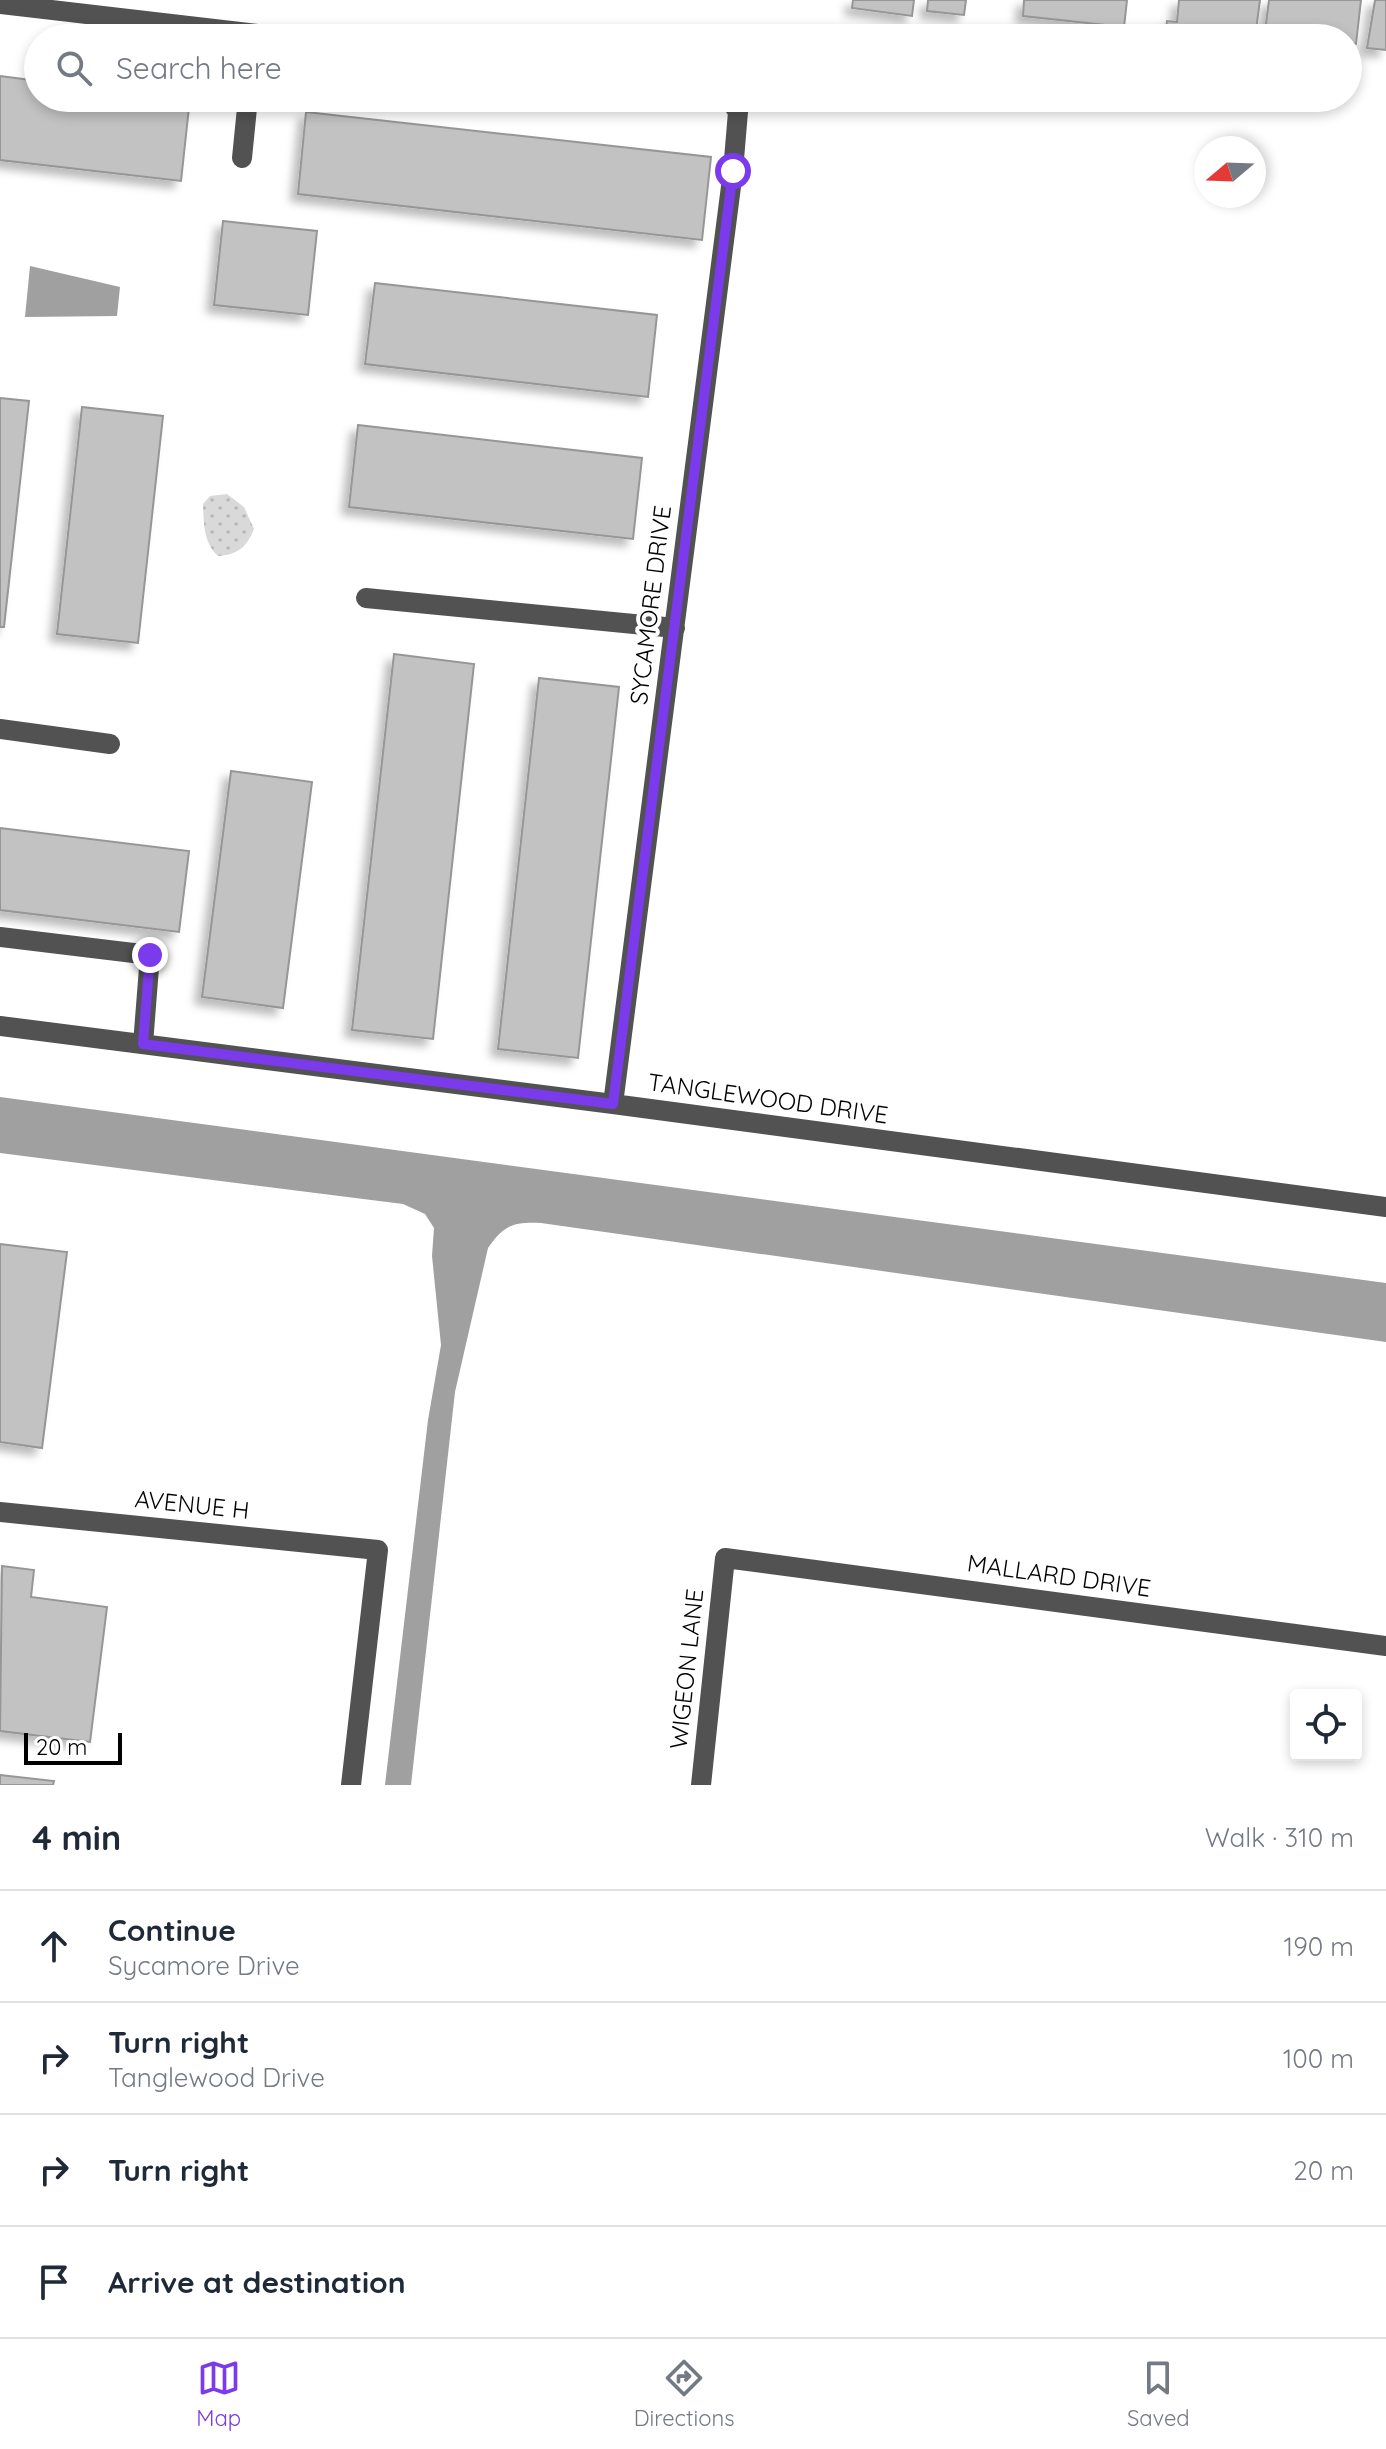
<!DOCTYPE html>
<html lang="en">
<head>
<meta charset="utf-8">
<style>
	:root { --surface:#fff; --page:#f6f6f7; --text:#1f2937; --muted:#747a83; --line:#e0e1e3; --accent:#7c3aed }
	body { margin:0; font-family:Quicksand,sans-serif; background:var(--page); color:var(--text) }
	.controls { position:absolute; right:24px; bottom:24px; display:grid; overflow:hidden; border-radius:8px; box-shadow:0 4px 12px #0003 }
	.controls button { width:72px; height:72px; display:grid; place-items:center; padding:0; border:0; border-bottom:2px solid var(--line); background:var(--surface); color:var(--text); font:40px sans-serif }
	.compass { position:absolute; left:1194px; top:136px; width:72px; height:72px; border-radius:50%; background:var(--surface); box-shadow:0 4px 12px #0003; rotate:251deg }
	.scale { position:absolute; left:24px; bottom:20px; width:98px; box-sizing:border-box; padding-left:8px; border:4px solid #000; border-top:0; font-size:22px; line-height:28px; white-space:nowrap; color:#000; -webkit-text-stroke:6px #fff; paint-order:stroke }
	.stop { position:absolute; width:24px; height:24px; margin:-18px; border:6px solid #7c3aed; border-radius:50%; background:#fff }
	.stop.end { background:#7c3aed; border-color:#fff; box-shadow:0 2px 8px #0008 }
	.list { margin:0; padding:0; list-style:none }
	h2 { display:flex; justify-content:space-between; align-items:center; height:104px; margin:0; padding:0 32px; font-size:34px }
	h2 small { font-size:26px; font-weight:400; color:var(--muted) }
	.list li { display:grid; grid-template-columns:52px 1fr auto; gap:24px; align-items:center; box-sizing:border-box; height:112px; padding:0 32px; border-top:2px solid var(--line) }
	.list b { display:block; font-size:30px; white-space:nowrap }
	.list p { margin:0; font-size:26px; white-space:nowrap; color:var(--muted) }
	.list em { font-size:26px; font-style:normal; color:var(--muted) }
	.icon { flex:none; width:44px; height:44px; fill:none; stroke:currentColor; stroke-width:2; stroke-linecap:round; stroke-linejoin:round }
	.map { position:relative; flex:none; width:1386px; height:1785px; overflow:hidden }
	.search { position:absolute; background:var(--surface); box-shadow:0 4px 12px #0003; left:24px; right:24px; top:24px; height:88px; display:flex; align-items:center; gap:20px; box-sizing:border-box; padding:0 28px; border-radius:44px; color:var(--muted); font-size:30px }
	.sheet { height:552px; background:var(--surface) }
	nav { display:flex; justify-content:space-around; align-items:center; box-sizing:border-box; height:112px; border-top:2px solid var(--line); background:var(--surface); font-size:22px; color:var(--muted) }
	nav a { display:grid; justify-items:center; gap:4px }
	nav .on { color:var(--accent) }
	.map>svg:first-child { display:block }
	.grass { fill:url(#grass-dots) }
	.water { fill:#a0a0a0 }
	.building { fill:#c2c2c2; stroke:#969696; stroke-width:2; filter:url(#shadow) }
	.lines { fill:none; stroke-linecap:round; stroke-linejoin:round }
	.minor { stroke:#525252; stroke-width:20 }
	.route { stroke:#7c3aed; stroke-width:10 }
	.labels { text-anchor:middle; stroke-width:8; stroke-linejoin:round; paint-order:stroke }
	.street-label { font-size:24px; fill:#000; stroke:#fff }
</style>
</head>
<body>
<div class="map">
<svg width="1386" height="1785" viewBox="0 0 1386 1785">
	<defs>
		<pattern id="grass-dots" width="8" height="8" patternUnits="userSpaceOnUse" patternTransform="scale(2)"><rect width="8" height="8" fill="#d9d9d9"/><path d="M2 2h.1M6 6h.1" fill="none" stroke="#b8b8b8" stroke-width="1.8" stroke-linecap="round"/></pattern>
		<filter id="shadow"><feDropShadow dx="-7" dy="7" stdDeviation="4" flood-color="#0004"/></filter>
	</defs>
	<rect width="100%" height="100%" fill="#fff"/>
	<path class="grass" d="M 227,494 L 244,507 L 254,529 C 247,547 237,555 218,556 C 203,542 204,523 203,504 L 210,496 Z"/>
	<path class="water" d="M 30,266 L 120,287 L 117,316 L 25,317 Z
		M 0,1097 L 1386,1283 L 1386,1342 L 541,1223 C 513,1222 504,1225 488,1248 L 455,1392 L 411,1785 L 385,1785 L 428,1420 L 441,1345 L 432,1256 L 434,1228 L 425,1214 L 403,1204 L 0,1153 Z"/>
	<path class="building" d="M 853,0 L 914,0 L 912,16 L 852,8 Z
		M 928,0 L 966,0 L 964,15 L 927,11 Z
		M 1024,0 L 1127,0 L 1124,27 L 1023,16 Z
		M 1179,0 L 1260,0 L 1255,38 L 1165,38 L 1167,21 L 1177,22 Z
		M 1269,0 L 1361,0 L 1356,44 L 1348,43 L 1348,38 L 1308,38 L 1265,32 Z
		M 1375,0 L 1386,0 L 1386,50 L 1367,48 Z
		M 0,76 L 38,81 L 38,98 L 190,98 L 181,181 L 0,160 Z
		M 306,112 L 711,157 L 702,240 L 298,194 Z
		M 223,221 L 317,231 L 308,315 L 214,305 Z
		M 375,283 L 657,315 L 648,397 L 365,364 Z
		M 0,398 L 29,401 L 4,627 L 0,627 Z
		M 82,407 L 163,416 L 138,643 L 57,634 Z
		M 358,425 L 642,458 L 633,539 L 349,507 Z
		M 394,654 L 474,664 L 433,1039 L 352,1030 Z
		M 539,678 L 619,687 L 578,1058 L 498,1049 Z
		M 231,771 L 312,782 L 283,1008 L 202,997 Z
		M 0,828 L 189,851 L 179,932 L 0,910 Z
		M 0,1244 L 67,1252 L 42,1448 L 0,1442 Z
		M 2,1566 L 34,1570 L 31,1597 L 107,1607 L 90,1742 L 0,1731 Z
		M 0,1775 L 54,1781 L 53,1785 L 0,1785 Z"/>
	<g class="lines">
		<path class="minor" d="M 0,4 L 293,38
			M 242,158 L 248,98
			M 366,598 L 675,628
			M 0,729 L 110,744
			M 0,937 L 150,955 L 143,1044
			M 0,1026 L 613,1104 L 1386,1207
			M 613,1104 L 733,171 L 738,112 L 729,98
			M 0,1512 L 378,1550 L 351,1785
			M 701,1785 L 725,1558 L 1386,1646"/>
	</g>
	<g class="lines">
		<path class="route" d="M 150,955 L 143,1044 L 613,1104 L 733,171"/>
	</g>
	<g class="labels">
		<g class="street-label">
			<text transform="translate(651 605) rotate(-83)" y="8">SYCAMORE DRIVE</text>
			<text transform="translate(768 1099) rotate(8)" y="8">TANGLEWOOD DRIVE</text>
			<text transform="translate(192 1505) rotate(6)" y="8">AVENUE H</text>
			<text transform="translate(1059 1576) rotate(8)" y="8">MALLARD DRIVE</text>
			<text transform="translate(687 1669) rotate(-84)" y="8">WIGEON LANE</text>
		</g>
	</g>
</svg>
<div class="controls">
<button><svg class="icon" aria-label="locate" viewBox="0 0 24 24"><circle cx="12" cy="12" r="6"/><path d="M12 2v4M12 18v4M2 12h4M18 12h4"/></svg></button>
</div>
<svg class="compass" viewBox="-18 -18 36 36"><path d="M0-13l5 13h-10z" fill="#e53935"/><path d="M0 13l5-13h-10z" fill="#747a83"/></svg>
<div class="scale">20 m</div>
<div class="stop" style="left:733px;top:171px"></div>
<div class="stop end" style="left:150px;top:955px"></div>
<div class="search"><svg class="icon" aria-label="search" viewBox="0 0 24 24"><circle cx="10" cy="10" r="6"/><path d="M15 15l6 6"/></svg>Search here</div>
</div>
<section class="sheet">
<h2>4 min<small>Walk · 310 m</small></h2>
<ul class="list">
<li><svg class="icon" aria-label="ahead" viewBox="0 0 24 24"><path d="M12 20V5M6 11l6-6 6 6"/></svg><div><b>Continue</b><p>Sycamore Drive</p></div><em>190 m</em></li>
<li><svg class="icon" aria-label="right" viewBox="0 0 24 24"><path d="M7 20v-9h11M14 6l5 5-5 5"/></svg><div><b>Turn right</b><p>Tanglewood Drive</p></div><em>100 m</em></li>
<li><svg class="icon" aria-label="right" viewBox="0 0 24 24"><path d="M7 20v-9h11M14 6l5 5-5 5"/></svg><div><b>Turn right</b></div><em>20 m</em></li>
<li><svg class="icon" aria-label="arrive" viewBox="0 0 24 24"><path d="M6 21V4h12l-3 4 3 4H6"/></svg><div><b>Arrive at destination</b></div></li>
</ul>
</section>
<nav>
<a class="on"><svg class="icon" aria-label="map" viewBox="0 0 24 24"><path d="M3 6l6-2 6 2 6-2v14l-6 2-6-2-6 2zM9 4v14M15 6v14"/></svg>Map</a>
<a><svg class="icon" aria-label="directions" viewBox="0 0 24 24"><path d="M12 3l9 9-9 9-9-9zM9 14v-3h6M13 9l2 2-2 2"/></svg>Directions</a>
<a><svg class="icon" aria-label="saved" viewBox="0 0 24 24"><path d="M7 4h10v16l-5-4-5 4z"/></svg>Saved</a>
</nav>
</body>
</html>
